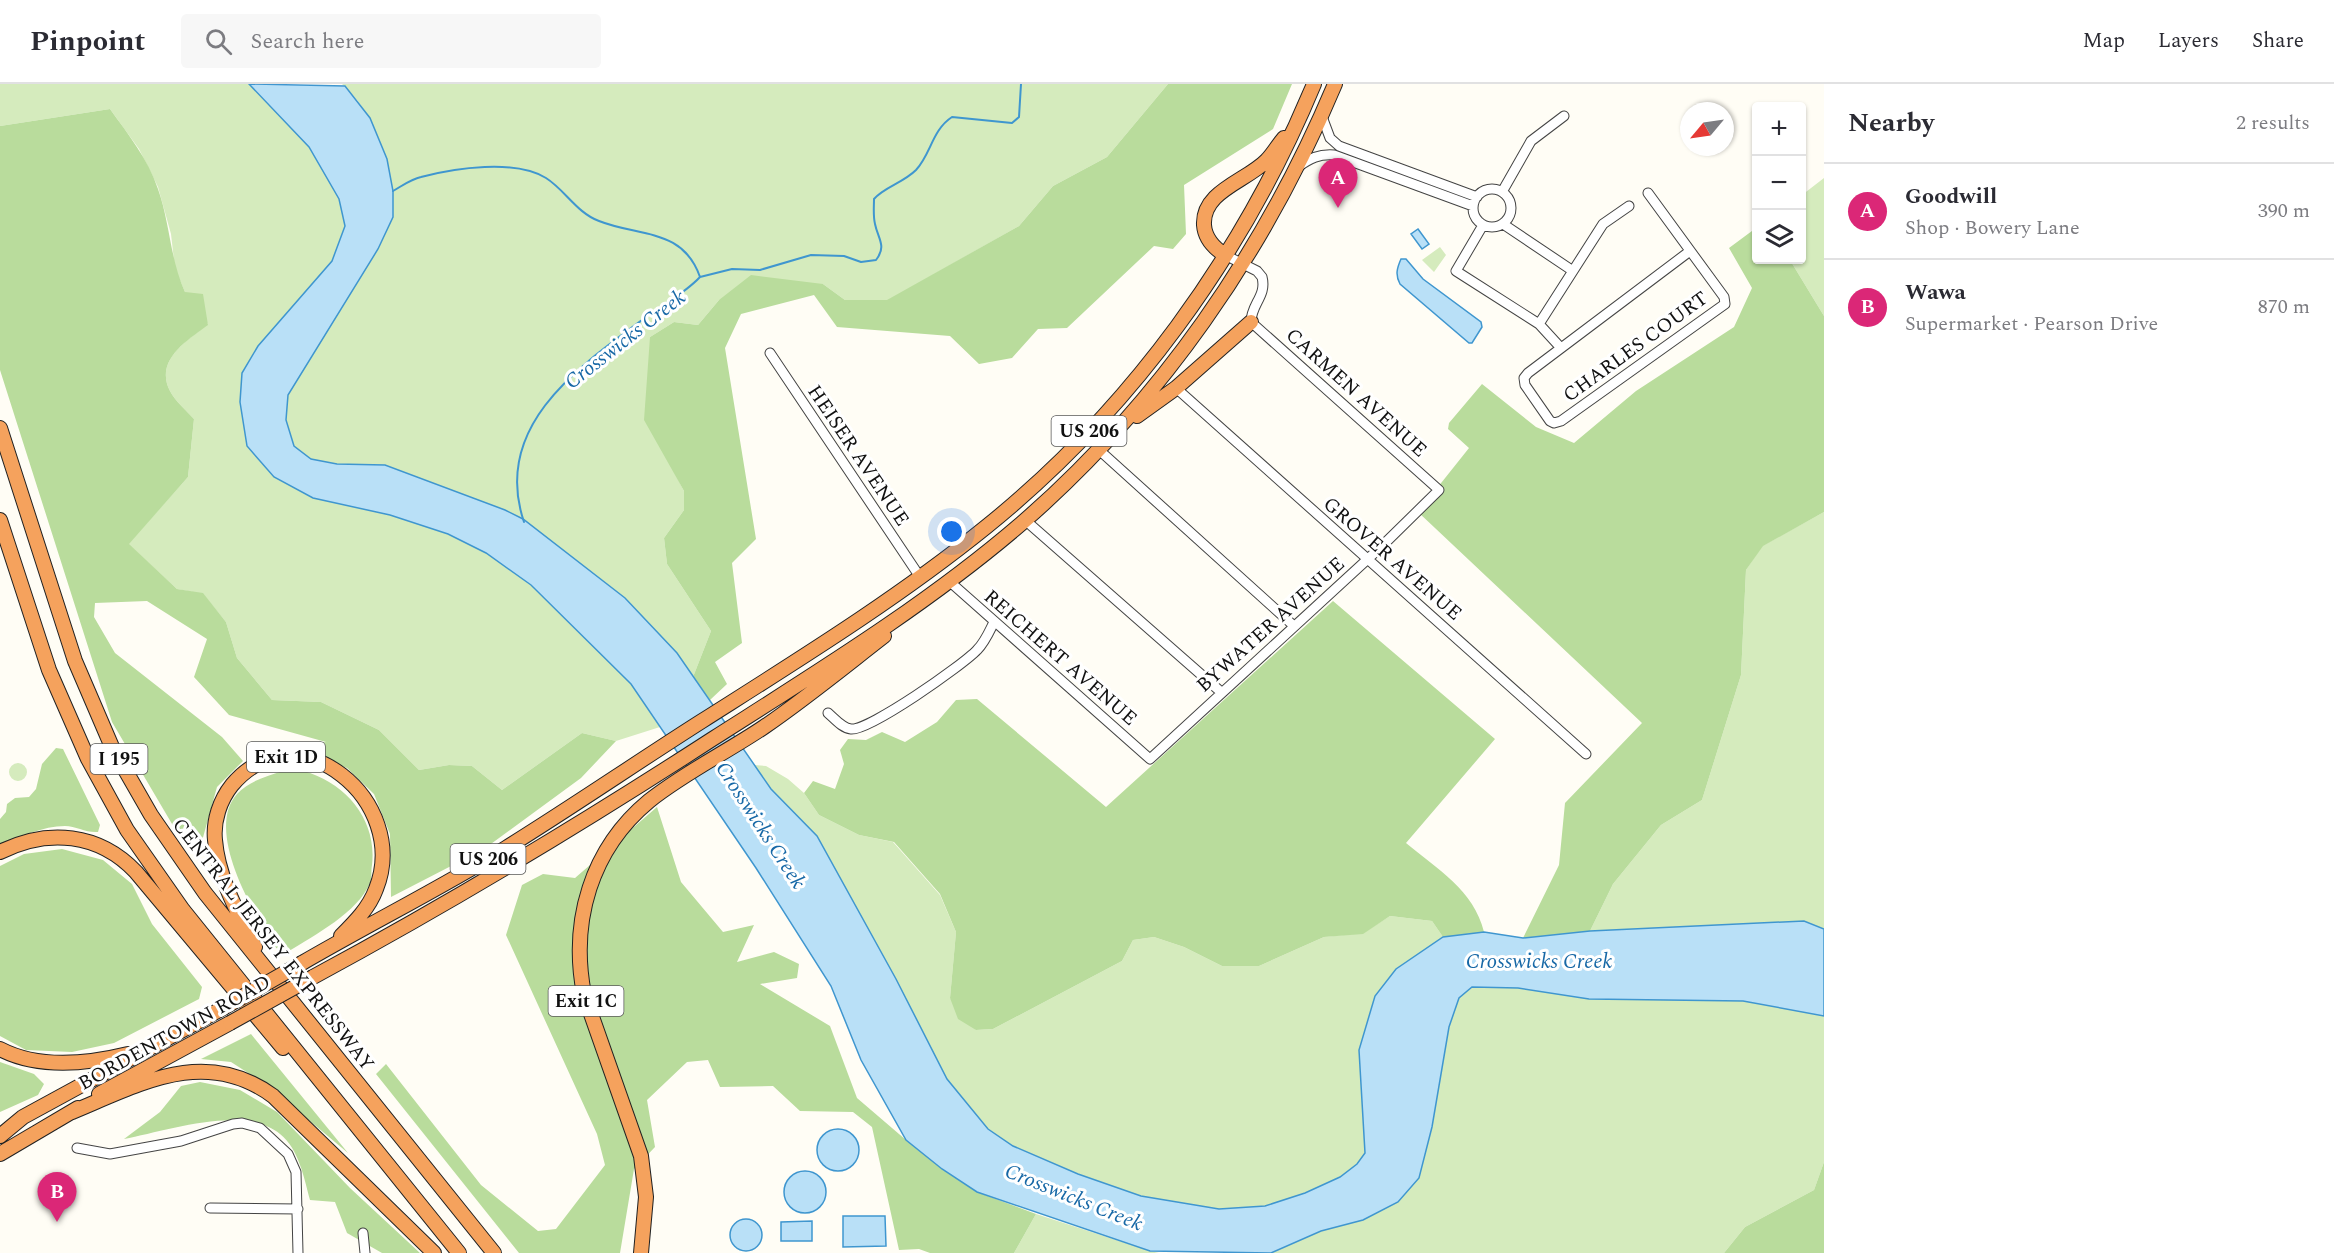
<!DOCTYPE html>
<html lang="en">
<head>
<meta charset="utf-8">
<style>
	:root { --surface:#fff; --page:#f7f7f7; --text:#2b2b33; --muted:#7c7c81; --line:#e1e1e2; --accent:#db2777 }
	body { margin:0; font-family:Spectral,serif; background:var(--page); color:var(--text) }
	.controls { position:absolute; right:18px; top:18px; display:grid; overflow:hidden; border-radius:6px; box-shadow:0 2px 4px #0004 }
	.controls button { width:54px; height:54px; display:grid; place-items:center; padding:0; border:0; border-bottom:2px solid var(--line); background:var(--surface); color:var(--text); font:30px sans-serif }
	.compass { position:absolute; left:1680px; top:18px; width:54px; height:54px; border-radius:50%; background:var(--surface); box-shadow:0 2px 4px #0004; rotate:241deg }
	.you { position:absolute; left:952px; top:448px; width:21px; height:21px; margin:-15px; border:4px solid #fff; border-radius:50%; background:#1a73e8; box-shadow:0 0 0 9px #1a73e833 }
	.badge { display:grid; place-items:center; width:39px; height:39px; border-radius:50%; background:var(--accent); color:#fff; font-size:20px; font-weight:700 }
	.pin { position:absolute; translate:-50% -50px; filter:drop-shadow(0 2px 3px #0008) }
	.pin::after { content:''; position:absolute; top:32px; width:21px; height:18px; background:inherit; clip-path:polygon(0 0,100% 0,50% 100%) }
	.list { margin:0; padding:0; list-style:none }
	h2 { display:flex; justify-content:space-between; align-items:center; height:78px; margin:0; padding:0 24px; font-size:26px }
	h2 small { font-size:20px; font-weight:400; color:var(--muted) }
	.list li { display:grid; grid-template-columns:39px 1fr auto; gap:18px; align-items:center; box-sizing:border-box; height:96px; padding:0 24px; border-top:2px solid var(--line) }
	.list b { display:block; font-size:22px; white-space:nowrap }
	.list p { margin:0; font-size:20px; white-space:nowrap; color:var(--muted) }
	.list em { font-size:20px; font-style:normal; color:var(--muted) }
	.icon { flex:none; width:33px; height:33px; fill:none; stroke:currentColor; stroke-width:2; stroke-linecap:round; stroke-linejoin:round }
	.map { position:relative; flex:none; width:1824px; height:1169px; overflow:hidden }
	header { display:flex; align-items:center; gap:36px; box-sizing:border-box; height:84px; padding:0 30px; background:var(--surface); border-bottom:2px solid var(--line) }
	header strong { font-size:28px }
	nav { display:flex; gap:33px; margin-inline-start:auto; font-size:21px }
	.search { width:420px; height:54px; background:var(--page); display:flex; align-items:center; gap:15px; box-sizing:border-box; padding:0 21px; border-radius:6px; color:var(--muted); font-size:22px }
	main { display:flex }
	aside { flex:1; background:var(--surface) }
	.map>svg:first-child { display:block }
	.green { fill:#d5ebbd }
	.forest { fill:#b9dc9c }
	.water { fill:#b9e0f7; stroke:#3f96cf; stroke-width:1.5 }
	.lines { fill:none; stroke-linecap:round; stroke-linejoin:round }
	.stream { stroke:#3f96cf; stroke-width:2 }
	.minor-casing { stroke:#444; stroke-width:11 }
	.highway-casing { stroke:#222; stroke-width:16 }
	.minor { stroke:#fff; stroke-width:9 }
	.highway { stroke:#f5a25d; stroke-width:14 }
	.highway-bridge-casing { stroke:#222; stroke-width:16; stroke-linecap:butt }
	.highway-bridge { stroke:#f5a25d; stroke-width:14 }
	.labels { text-anchor:middle; stroke-width:6; stroke-linejoin:round; paint-order:stroke }
	.shield { fill:#fff; stroke:#585858; stroke-width:1.5 }
	.shield-label { font-size:18px; font-weight:bold; fill:#111 }
	.street-label { font-size:20px; fill:#111; stroke:#fff }
	.water-label { font-size:21px; font-style:italic; fill:#1768a6; stroke:#fff }
</style>
</head>
<body>
<header>
<strong>Pinpoint</strong>
<div class="search"><svg class="icon" aria-label="search" viewBox="0 0 24 24"><circle cx="10" cy="10" r="6"/><path d="M15 15l6 6"/></svg>Search here</div>
<nav><a>Map</a><a>Layers</a><a>Share</a></nav>
</header>
<main>
<div class="map">
<svg width="1824" height="1169" viewBox="0 0 1824 1169">
	<rect width="100%" height="100%" fill="#fffdf5"/>
	<path class="green" d="M 0,0 L 249,0 L 309,63 L 339,115 L 345,142 L 332,177 L 258,262 L 240,318 L 248,362 L 313,414 L 390,431 L 448,450 L 486,469 L 531,501 L 631,600 L 660,643 L 616,657 L 582,649 L 502,706 L 472,682 L 449,681 L 419,686 L 379,646 L 321,618 L 272,616 L 237,574 L 226,538 L 203,510 L 177,505 L 128,460 L 188,393 L 194,335 C 187,327 175,317 170,307 C 154,276 188,256 208,240 L 185,208 L 175,185 L 171,150 L 158,103 L 139,65 L 110,25 L 0,42 Z
		M 342,0 L 1168,0 L 1107,73 L 1053,102 L 1019,142 L 887,217 L 845,216 L 823,200 L 719,216 L 698,241 L 674,238 L 650,253 L 650,280 L 674,388 L 684,407 L 684,426 L 664,454 L 667,480 L 711,547 L 693,593 L 677,569 L 625,514 L 523,435 L 385,381 L 337,380 L 310,375 L 294,362 L 286,336 L 288,311 L 393,107 C 386,67 373,28 342,0 Z
		M 1824,94 L 1824,232 L 1790,176 L 1802,176 L 1802,111 Z
		M 1440,163 L 1446,171 L 1434,188 L 1422,176 Z
		M 1824,428 L 1824,845 L 1804,837 L 1590,847 L 1613,800 L 1661,741 L 1702,716 L 1741,591 L 1746,486 L 1762,462 Z
		M9 688a9 9 0 1 1 18 0a9 9 0 1 1-18 0Z
		M 754,681 L 766,682 L 788,695 L 804,709 L 819,731 L 859,751 L 893,758 L 940,811 L 956,848 L 950,914 L 976,946 L 993,945 L 1122,877 L 1133,856 L 1154,853 L 1184,863 L 1222,882 L 1259,882 L 1324,853 L 1363,849 L 1390,832 L 1432,837 L 1443,853 L 1396,885 L 1375,912 L 1359,966 L 1365,1069 L 1357,1080 L 1340,1093 L 1305,1109 L 1265,1122 L 1219,1125 L 1141,1112 L 1078,1090 L 1013,1062 L 987,1045 L 946,995 L 896,895 L 817,752 L 771,705 Z
		M 1472,903 L 1518,904 L 1589,915 L 1743,917 L 1824,932 L 1824,1078 L 1814,1106 L 1745,1143 L 1724,1169 L 1271,1169 L 1321,1147 L 1363,1136 L 1432,1043 L 1449,943 L 1459,914 Z
		M 1036,1130 L 1150,1167 L 1159,1169 L 1014,1169 Z"/>
	<path class="forest" d="M 1168,0 L 1292,0 L 1273,45 L 1184,101 L 1186,150 L 1173,165 L 1154,162 L 1067,244 L 1038,245 L 1012,274 L 979,280 L 950,252 L 837,243 L 814,211 L 741,230 L 725,264 L 756,455 L 732,479 L 742,559 L 715,578 L 727,600 L 710,616 L 693,593 L 711,547 L 667,480 L 664,454 L 684,426 L 684,407 L 644,336 L 650,253 L 674,238 L 698,241 L 719,216 L 751,191 L 823,200 L 845,216 L 887,216 L 1019,142 L 1053,102 L 1107,73 Z
		M 110,25 C 128,50 148,75 158,105 C 170,139 170,175 185,208 L 203,210 L 208,241 C 188,256 154,276 170,307 C 175,317 187,327 194,335 L 188,393 L 129,460 L 177,505 L 203,509 L 226,538 L 237,574 L 272,616 L 321,618 L 379,646 L 419,686 L 449,681 L 472,682 L 502,706 L 582,649 L 616,657 L 581,694 L 484,765 L 391,813 L 390,750 L 374,710 L 347,684 L 312,670 L 278,665 L 326,658 L 229,631 L 194,593 L 207,555 L 147,517 L 95,519 L 94,533 L 115,569 L 222,653 L 243,677 L 217,703 L 202,757 L 175,745 L 112,638 L 0,286 L 0,42 Z
		M 1756,144 L 1756,176 L 1790,176 L 1824,232 L 1824,428 L 1763,462 L 1746,486 L 1741,591 L 1702,716 L 1661,741 L 1613,800 L 1590,847 L 1523,854 L 1559,781 L 1565,719 L 1642,639 L 1418,428 L 1469,364 L 1448,345 L 1449,339 L 1482,300 L 1536,343 L 1574,359 L 1636,307 L 1734,243 L 1752,204 L 1729,164 Z
		M 1333,517 L 1495,655 L 1406,759 C 1437,785 1474,806 1484,848 L 1443,853 L 1432,837 L 1390,832 L 1363,850 L 1324,853 L 1259,882 L 1222,882 L 1184,863 L 1154,853 L 1133,856 L 1122,877 L 993,945 L 976,946 L 958,935 L 950,914 L 956,848 L 940,810 L 894,758 L 859,751 L 819,731 L 804,709 L 813,697 L 835,705 L 844,680 L 840,666 L 848,655 L 866,656 L 882,648 L 905,658 L 937,638 L 956,616 L 977,615 L 1106,723 Z
		M 56,664 L 63,665 L 100,741 L 98,748 C 86,749 76,742 65,742 C 43,742 20,753 0,761 L 0,735 L 6,728 L 7,720 L 15,714 L 29,713 L 36,705 L 42,680 Z
		M 283,687 C 291,687 302,686 310,689 C 350,703 377,739 372,781 C 371,786 372,794 370,799 C 358,828 315,851 289,867 L 276,864 C 254,830 204,747 237,710 C 249,697 267,692 283,687 Z
		M 657,723 L 681,798 L 723,848 L 754,841 L 737,878 L 774,868 L 799,880 L 797,894 L 760,900 L 830,942 L 857,1014 L 906,1056 L 942,1085 L 977,1108 L 1036,1130 L 1014,1169 L 930,1169 L 919,1165 L 899,1166 L 872,1043 L 853,1028 L 800,1027 L 773,1002 L 720,1003 L 708,976 L 687,978 L 647,1016 L 655,1063 L 634,1085 L 620,1169 L 519,1169 L 376,990 L 386,980 L 481,1101 L 538,1147 L 556,1145 L 605,1081 L 597,1050 L 506,851 L 522,801 L 543,790 L 575,794 Z
		M 62,765 L 103,776 L 132,800 L 152,840 L 202,903 L 199,915 L 114,959 L 72,968 L 26,966 L 0,952 L 0,782 L 24,770 Z
		M 251,950 L 348,1069 L 267,1001 L 231,978 L 201,975 Z
		M 0,978 L 34,990 L 44,1000 L 38,1011 L 0,1028 Z
		M 200,998 L 240,1006 L 277,1028 L 350,1104 L 420,1169 L 382,1169 L 347,1149 L 335,1118 L 310,1116 C 304,1094 299,1065 280,1050 C 244,1020 166,1047 124,1055 L 160,1028 L 181,1002 Z
		M 1824,1078 L 1824,1169 L 1724,1169 L 1745,1143 L 1814,1106 Z"/>
	<path class="water" d="M 249,0 L 345,2 L 370,34 L 387,75 L 393,107 L 393,133 L 378,165 L 288,311 L 286,336 L 294,362 L 311,375 L 337,380 L 385,381 L 505,426 L 523,435 L 625,514 L 677,569 L 771,705 L 817,752 L 896,895 L 947,995 L 988,1045 L 1013,1062 L 1078,1090 L 1141,1112 L 1219,1125 L 1265,1122 L 1305,1109 L 1340,1093 L 1357,1080 L 1365,1069 L 1359,966 L 1375,912 L 1396,885 L 1443,853 L 1484,848 L 1523,854 L 1590,847 L 1804,837 L 1824,845 L 1824,932 L 1743,917 L 1589,915 L 1518,904 L 1472,903 L 1459,914 L 1449,943 L 1432,1043 L 1419,1094 L 1398,1118 L 1363,1136 L 1321,1147 L 1271,1169 L 1150,1167 L 977,1108 L 942,1085 L 906,1056 L 861,976 L 831,902 L 756,784 L 631,600 L 531,501 L 486,469 L 448,450 L 390,431 L 313,414 L 274,393 L 247,362 L 240,318 L 242,289 L 258,262 L 332,177 L 345,142 L 339,115 L 309,63 Z
		M 1418,145 L 1429,160 L 1422,165 L 1411,150 Z
		M 1401,175 L 1406,175 L 1423,195 L 1481,238 L 1482,243 L 1472,259 L 1469,259 L 1400,200 C 1395,191 1397,184 1401,175 Z
		M817 1066a21 21 0 1 1 42 0a21 21 0 1 1-42 0Z
		M784 1108a21 21 0 1 1 42 0a21 21 0 1 1-42 0Z
		M 843,1132 L 885,1132 L 886,1162 L 843,1163 Z
		M730 1151a16 16 0 1 1 32 0a16 16 0 1 1-32 0Z
		M 812,1137 L 812,1157 L 781,1157 L 781,1138 Z"/>
	<g class="lines">
		<path class="stream" d="M 393,107 C 402,102 411,95 421,93 C 455,84 515,75 546,94 C 565,106 577,129 599,137 C 639,153 683,144 700,193
			M 700,193 L 732,185 L 760,186 L 811,171 L 844,172 L 861,178 L 876,176 C 887,162 878,155 875,140 C 873,132 874,123 874,115 C 884,103 903,99 916,86 C 931,70 932,46 952,33 L 1012,39 L 1019,33 L 1021,0
			M 524,438 C 491,341 581,281 649,231 C 667,218 685,209 700,193"/>
		<g class="minor-casing">
			<path id="minor" d="M 1321,30 L 1330,54 L 1339,62 L 1477,113
				M 1298,83 C 1310,74 1319,70 1334,71 L 1473,122
				M1473 124a19 19 0 1 1 38 0a19 19 0 1 1-38 0Z
				M 1502,108 L 1531,57 L 1564,32
				M 1648,109 L 1724,213 L 1725,220 L 1561,337 L 1554,339 L 1550,337 L 1525,301 L 1524,294 L 1528,289 L 1690,167
				M 1503,140 L 1573,187
				M 1483,141 L 1456,187 L 1539,240 L 1603,140 L 1629,122
				M 1539,240 L 1561,264
				M 770,269 L 920,493
				M 1176,304 L 1586,670
				M 1098,365 L 1294,542
				M 1025,436 L 1221,608
				M 949,497 L 1150,675 L 1383,461 L 1439,406 L 1251,238 C 1251,220 1267,212 1262,193 L 1257,187 L 1225,171
				M 828,629 C 835,635 842,644 851,645 C 869,647 963,581 977,566 C 985,558 989,548 994,538
				M 77,1064 L 110,1070 L 181,1057 L 233,1040 L 242,1039 L 260,1044 L 288,1070 L 296,1088 L 298,1169
				M 210,1124 L 298,1125
				M 363,1149 L 365,1169"/>
		</g>
		<g class="highway-casing">
			<path id="highway" d="M 1225,171 C 1214,164 1205,155 1204,141 C 1202,107 1247,97 1267,76 C 1273,70 1278,61 1284,54
				M 1137,332 L 1176,304 L 1251,238
				M 0,344 L 75,577 L 112,663 L 151,731 L 205,809 L 494,1169
				M 0,436 L 49,586 L 88,675 L 127,746 L 183,826 L 459,1169
				M 0,768 C 48,744 99,749 136,788 L 283,964
				M 255,863 C 238,829 218,794 215,756 C 213,737 220,716 232,701 C 298,623 411,718 376,805 C 369,824 355,838 341,852
				M 302,879 C 369,840 439,805 506,764 C 572,723 636,679 702,637 C 798,576 897,515 986,443 C 1130,327 1243,171 1314,0
				M 313,893 C 450,819 583,739 714,654 C 819,587 928,520 1022,439 C 1159,320 1265,167 1335,0
				M 0,965 C 38,985 87,980 128,970
				M 99,1010 L 230,939
				M 72,1028 C 140,1000 205,962 273,1012 L 434,1169
				M 0,1052 L 23,1033 L 223,924
				M 0,1070 L 78,1024
				M 641,1169 L 646,1113 L 641,1072 L 584,910 C 570,837 591,765 649,717 C 684,689 727,668 764,643 C 805,615 844,583 884,552"/>
		</g>
		<use href="#minor" class="minor"/>
		<use href="#highway" class="highway"/>
		<g class="highway-bridge-casing">
			<path id="highway-bridge" d="M 223,924 L 302,879
				M 230,939 L 313,893"/>
		</g>
		<use href="#highway-bridge" class="highway-bridge"/>
	</g>
	<g class="labels">
		<g class="shield">
			<rect x="1051.5" y="332" width="75" height="30" rx="4.5"/>
			<rect x="247" y="658" width="78" height="30" rx="4.5"/>
			<rect x="90.5" y="660" width="57" height="30" rx="4.5"/>
			<rect x="450.5" y="760" width="75" height="30" rx="4.5"/>
			<rect x="548.5" y="902" width="75" height="30" rx="4.5"/>
		</g>
		<g class="shield-label">
			<text x="1089" y="353">US 206</text>
			<text x="286" y="679">Exit 1D</text>
			<text x="119" y="681">I 195</text>
			<text x="488" y="781">US 206</text>
			<text x="586" y="923">Exit 1C</text>
		</g>
		<g class="street-label">
			<text transform="translate(1635 262) rotate(-36)" y="7">CHARLES COURT</text>
			<text transform="translate(1357 308) rotate(42)" y="7">CARMEN AVENUE</text>
			<text transform="translate(859 371) rotate(56)" y="7">HEISER AVENUE</text>
			<text transform="translate(1393 474) rotate(41)" y="7">GROVER AVENUE</text>
			<text transform="translate(1270 540) rotate(-42)" y="7">BYWATER AVENUE</text>
			<text transform="translate(1061 573) rotate(41)" y="7">REICHERT AVENUE</text>
			<text transform="translate(274 860) rotate(52)" y="7">CENTRAL JERSEY EXPRESSWAY</text>
			<text transform="translate(174 948) rotate(-29)" y="7">BORDENTOWN ROAD</text>
		</g>
		<g class="water-label">
			<text transform="translate(625 255) rotate(-38)" y="7">Crosswicks Creek</text>
			<text transform="translate(761 741) rotate(57)" y="7">Crosswicks Creek</text>
			<text x="1539" y="884">Crosswicks Creek</text>
			<text transform="translate(1074 1113) rotate(22)" y="7">Crosswicks Creek</text>
		</g>
	</g>
</svg>
<div class="controls">
<button>+</button>
<button>−</button>
<button><svg class="icon" aria-label="layers" viewBox="0 0 24 24"><path d="M12 4l9 5-9 5-9-5zM3 14l9 5 9-5"/></svg></button>
</div>
<svg class="compass" viewBox="-18 -18 36 36"><path d="M0-13l5 13h-10z" fill="#e53935"/><path d="M0 13l5-13h-10z" fill="#7c7c81"/></svg>
<div class="you"></div>
<div class="pin badge" style="left:1338px;top:124px">A</div>
<div class="pin badge" style="left:57px;top:1138px">B</div>
</div>
<aside>
<h2>Nearby<small>2 results</small></h2>
<ul class="list">
<li><span class="badge">A</span><div><b>Goodwill</b><p>Shop · Bowery Lane</p></div><em>390 m</em></li>
<li><span class="badge">B</span><div><b>Wawa</b><p>Supermarket · Pearson Drive</p></div><em>870 m</em></li>
</ul>
</aside>
</main>
</body>
</html>
